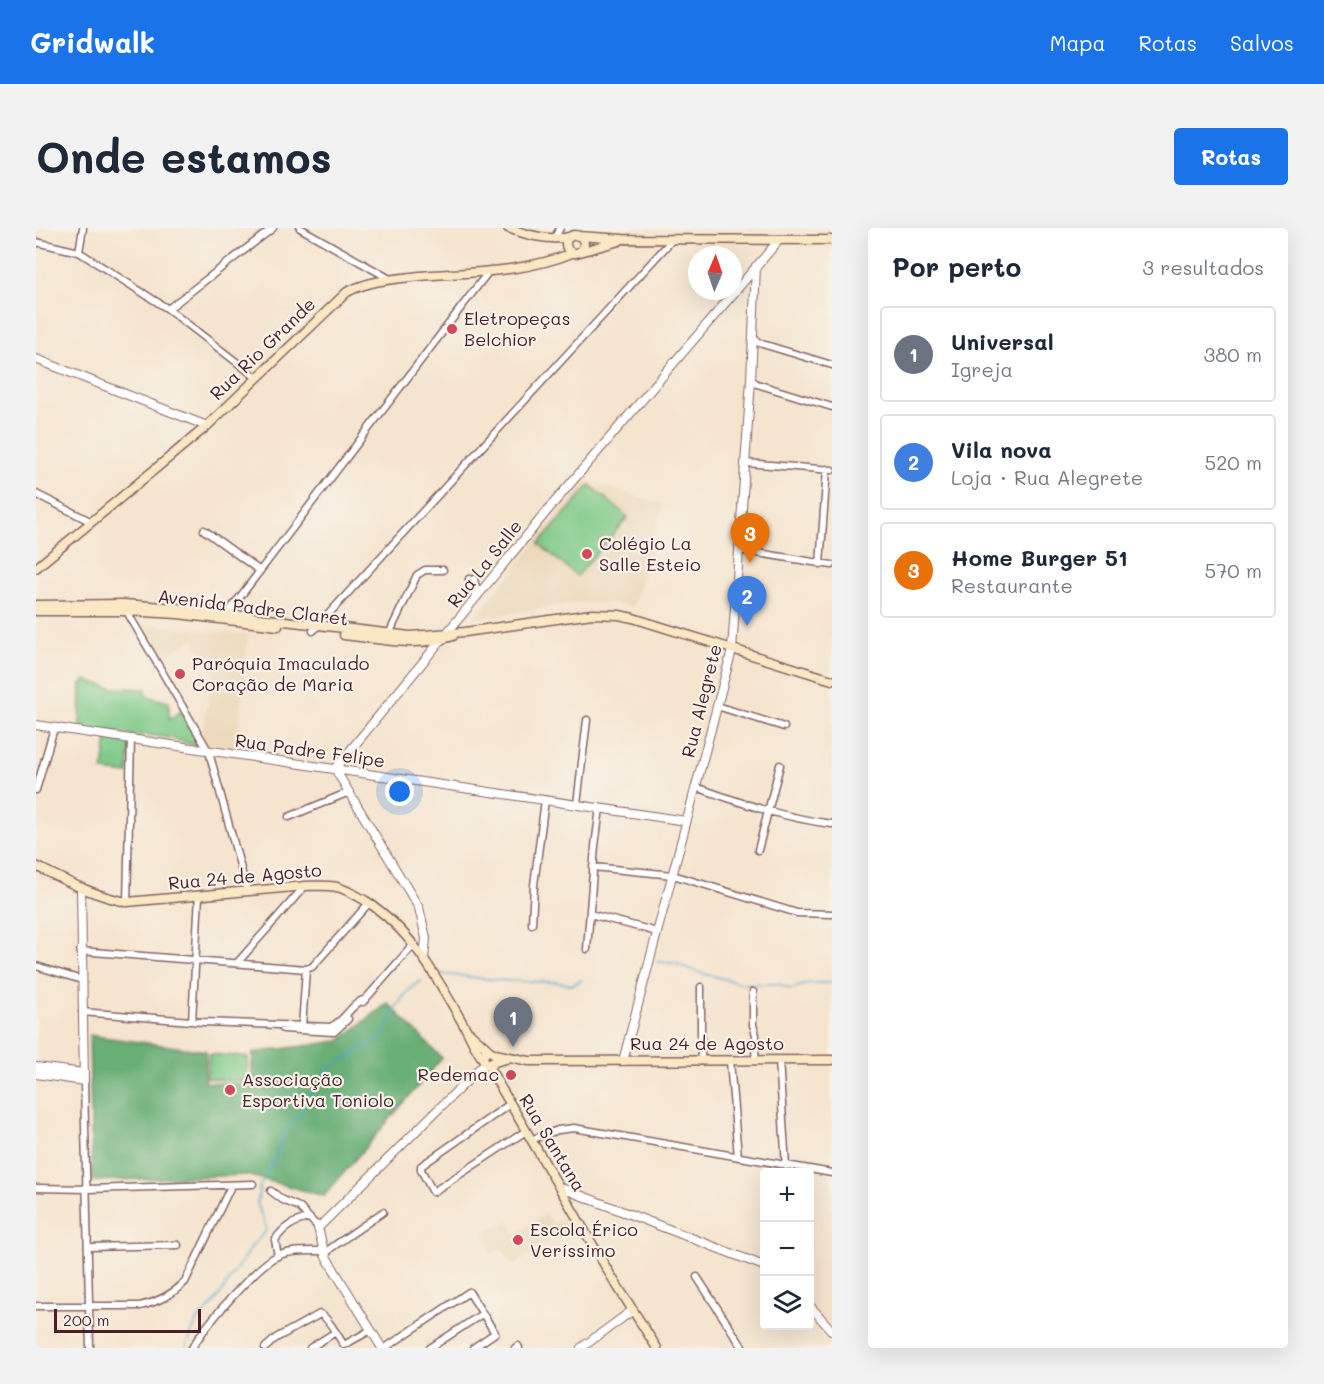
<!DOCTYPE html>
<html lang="pt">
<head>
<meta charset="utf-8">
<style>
	:root { --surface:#fff; --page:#f2f2f3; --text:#1f2937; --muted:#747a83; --line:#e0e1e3; --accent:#1a73e8 }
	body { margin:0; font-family:Mali,sans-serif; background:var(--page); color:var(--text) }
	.controls { position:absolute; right:18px; bottom:18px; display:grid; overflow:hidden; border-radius:6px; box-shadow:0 6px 24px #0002 }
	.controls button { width:54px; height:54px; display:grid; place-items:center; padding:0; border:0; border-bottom:2px solid var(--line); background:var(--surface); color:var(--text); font:30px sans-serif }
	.compass { position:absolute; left:652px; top:18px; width:54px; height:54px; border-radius:50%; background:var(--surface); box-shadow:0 6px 24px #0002; rotate:2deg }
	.scale { position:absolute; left:18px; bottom:15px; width:147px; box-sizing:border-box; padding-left:6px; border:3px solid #4a1f2b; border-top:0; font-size:16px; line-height:21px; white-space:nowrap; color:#4a1f2b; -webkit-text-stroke:4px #f7f3e8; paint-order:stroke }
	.you { position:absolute; left:364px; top:564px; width:21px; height:21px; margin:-15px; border:4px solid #fff; border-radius:50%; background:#1a73e8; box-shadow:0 0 0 9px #1a73e833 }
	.badge { display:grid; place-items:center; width:39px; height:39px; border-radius:50%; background:var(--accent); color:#fff; font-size:20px; font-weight:700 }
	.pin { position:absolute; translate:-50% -50px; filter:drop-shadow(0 2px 3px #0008) }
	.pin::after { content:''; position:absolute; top:32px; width:21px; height:18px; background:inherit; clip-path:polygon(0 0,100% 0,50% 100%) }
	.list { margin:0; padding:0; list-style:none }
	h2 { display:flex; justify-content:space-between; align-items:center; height:78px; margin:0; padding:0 24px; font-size:26px }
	h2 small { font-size:20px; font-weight:400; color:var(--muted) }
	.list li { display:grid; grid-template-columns:39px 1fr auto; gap:18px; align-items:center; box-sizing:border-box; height:96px; margin:0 12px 12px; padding:0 12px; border:2px solid var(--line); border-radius:6px }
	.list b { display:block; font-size:22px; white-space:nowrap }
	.list p { margin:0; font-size:20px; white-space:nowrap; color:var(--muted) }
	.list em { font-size:20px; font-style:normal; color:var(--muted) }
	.icon { flex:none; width:33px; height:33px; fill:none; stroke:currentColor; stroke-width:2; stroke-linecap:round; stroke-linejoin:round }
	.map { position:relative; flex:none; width:796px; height:1120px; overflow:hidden; border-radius:6px }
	header { display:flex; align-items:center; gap:36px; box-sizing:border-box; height:84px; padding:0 30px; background:var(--accent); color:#fff }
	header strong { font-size:28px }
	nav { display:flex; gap:33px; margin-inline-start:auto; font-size:21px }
	.intro { display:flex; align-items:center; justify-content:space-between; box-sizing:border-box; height:144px; padding:0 36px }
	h1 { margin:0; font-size:42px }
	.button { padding:15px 27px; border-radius:6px; background:var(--accent); color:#fff; font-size:21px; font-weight:700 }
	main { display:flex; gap:36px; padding:0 36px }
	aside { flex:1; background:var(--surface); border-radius:6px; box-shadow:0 6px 24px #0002 }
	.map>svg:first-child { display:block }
	.built { fill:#ecd8ba }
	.green { fill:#7fca88; stroke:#64745a; stroke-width:1.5 }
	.forest { fill:#67ae74; stroke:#586650; stroke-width:1.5 }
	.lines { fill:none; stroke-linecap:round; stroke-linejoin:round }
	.stream { stroke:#4da5ca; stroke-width:1.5 }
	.minor-casing { stroke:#866464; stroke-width:9 }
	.tertiary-casing { stroke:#866464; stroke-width:10 }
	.secondary-casing { stroke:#866464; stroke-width:11 }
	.minor { stroke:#fff; stroke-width:6 }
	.tertiary { stroke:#fff; stroke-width:8 }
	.secondary { stroke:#fae7c3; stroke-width:8 }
	.poi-dot { fill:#d1495b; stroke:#f7f3e8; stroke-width:2 }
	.labels { text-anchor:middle; stroke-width:4.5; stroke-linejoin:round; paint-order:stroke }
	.poi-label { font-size:18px; fill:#4a1f2b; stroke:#f7f3e8; text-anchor:start }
	.street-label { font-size:18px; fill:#4a1f2b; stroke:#f7f3e8 }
</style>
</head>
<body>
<header>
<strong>Gridwalk</strong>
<nav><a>Mapa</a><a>Rotas</a><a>Salvos</a></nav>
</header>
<div class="intro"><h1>Onde estamos</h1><a class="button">Rotas</a></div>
<main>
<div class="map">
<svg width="796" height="1120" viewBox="0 0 796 1120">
	<rect width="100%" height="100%" fill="#f7f3e8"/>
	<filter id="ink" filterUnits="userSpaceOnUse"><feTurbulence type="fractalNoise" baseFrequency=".0167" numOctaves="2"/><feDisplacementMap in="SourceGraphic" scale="12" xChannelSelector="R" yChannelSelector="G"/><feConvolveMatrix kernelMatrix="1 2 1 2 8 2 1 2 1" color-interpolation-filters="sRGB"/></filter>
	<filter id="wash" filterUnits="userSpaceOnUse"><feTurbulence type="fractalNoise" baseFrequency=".008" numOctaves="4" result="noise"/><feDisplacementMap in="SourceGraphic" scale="24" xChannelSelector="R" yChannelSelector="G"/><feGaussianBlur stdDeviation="1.35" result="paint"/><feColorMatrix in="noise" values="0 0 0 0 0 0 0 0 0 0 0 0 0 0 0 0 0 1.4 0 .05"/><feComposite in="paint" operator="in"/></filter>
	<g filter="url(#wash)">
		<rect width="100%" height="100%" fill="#f5e4ce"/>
		<path class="built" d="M 549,252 L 627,277 L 597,379 L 577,375 L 544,374 L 438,391 Z
			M 106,397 L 212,406 L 201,520 L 171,516 L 166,507 L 178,445 L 157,411 L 125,430 Z
			M 510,986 L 517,995 L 524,991 L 536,996 L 477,1038 L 465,1019 L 455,1026 L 449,1003 L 473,992 L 480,1005 Z"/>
		<path class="green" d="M 554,257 L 592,289 L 541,348 L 503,316 Z
			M 48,452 L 78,460 L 110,461 L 110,468 L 133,474 L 133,491 L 145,483 L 168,520 L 133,510 L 107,506 L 106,508 L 76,505 L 44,498 L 45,455 L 48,455 Z
			M 71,510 L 94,513 L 92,546 L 67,543 Z
			M 173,826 L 212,829 L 211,854 L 171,850 Z"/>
		<path class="forest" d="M 352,775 L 406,830 L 288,968 L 211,947 L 56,953 L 53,807 L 170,823 L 169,854 L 215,857 L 217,825 L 303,813 Z"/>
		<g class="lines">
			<path class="stream" d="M 621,734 L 637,735 L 665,745 L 708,756 L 742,756 L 755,761 L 774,755 L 796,755
				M 405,746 L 472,753 L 522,754 L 535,757 L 546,752
				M 150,1120 L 160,1094 L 177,1077 L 215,1019 L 231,1002 L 221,975 L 224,958 L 241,927 L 248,904 L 264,887 L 279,858 L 292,841 L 348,808 L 359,781 L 367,769 L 378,757 L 386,753"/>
		</g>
	</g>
	<g filter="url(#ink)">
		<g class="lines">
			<g class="minor-casing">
				<path id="minor" d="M 264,0 L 354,51
					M 518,11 L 524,0
					M 0,14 L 43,24 L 132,81 L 221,150
					M 43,24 L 47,0
					M 132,81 L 237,0
					M 717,109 L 723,115 L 796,137
					M 715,152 L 721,156 L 796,179
					M 709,235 L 796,242
					M 0,266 L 56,294
					M 168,302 L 224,343
					M 703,322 L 796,337
					M 784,336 L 791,241
					M 433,351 L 435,360 L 441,369
					M 438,351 L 440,360 L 444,365
					M 90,382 L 173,524 L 211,663
					M 191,386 L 453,43
					M 277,403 L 637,11
					M 353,406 L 381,347 L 389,342 L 407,342
					M 681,478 L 748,499
					M 660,559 C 705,575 748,590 796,596
					M 0,562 L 18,500
					M 541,576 L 551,492
					M 253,589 L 313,564
					M 722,622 L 744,537
					M 557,639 L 637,647 L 761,685 L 796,686
					M 91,674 L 95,511
					M 554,686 L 621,704
					M 496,696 L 498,657 L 509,572
					M 551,721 L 559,618 L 564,580
					M 44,723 L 270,741
					M 202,734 L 269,658
					M 0,738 L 46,752
					M 665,759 L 665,833
					M 717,764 L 717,797 L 720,807 L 719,833
					M 327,774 L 378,716
					M 46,784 L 167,794 L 294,799 C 309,794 314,776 329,771
					M 156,793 L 163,668
					M 266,799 L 270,741 L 276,739 L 333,675
					M 247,801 L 298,804 L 312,791
					M 743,832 L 750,938
					M 694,833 L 702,929
					M 48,853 L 54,1120
					M 474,876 L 385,938 L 385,942 L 397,964 L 490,903
					M 497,911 L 522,902 L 538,900 L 796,945
					M 0,960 L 52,961 L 217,956
					M 235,963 L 247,972 L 263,979 L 279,996 L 283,997
					M 52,1019 L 142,1017
					M 289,1027 L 295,1020 L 347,984
					M 242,1028 L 239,1012 C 248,999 257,994 272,990
					M 661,1049 L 707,1120
					M 0,1078 L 104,1078 C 122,1074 136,1067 149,1054 L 195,958
					M 156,1120 C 168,1099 220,1038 241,1028 C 255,1022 272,1023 287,1023
					M 229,1120 L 240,1110 L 284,1086 C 291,1088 303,1110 308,1117 L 335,1102
					M 274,1120 L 298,1105
					M 349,1120 L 433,1064 L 459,1105 L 437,1120
					M 394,1120 L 446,1086
					M 479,1120 L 482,1118 L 483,1120"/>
			</g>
			<g class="tertiary-casing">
				<path id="tertiary" d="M 0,131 L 171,198
					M 0,497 L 650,593
					M 299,541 L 516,277 L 744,11
					M 299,541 L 383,680 L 390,710 L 388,731
					M 587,833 L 696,422 L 715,152 L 720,38
					M 0,839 L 48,845
					M 0,846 L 48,853 L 45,660
					M 523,959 L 728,1038
					M 774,1078 L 796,1103
					M 346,1120 L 289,1027 L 282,1000 L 449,835
					M 545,1120 L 597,1082"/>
			</g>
			<g class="secondary-casing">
				<path id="secondary" d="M 472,0 C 492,7 512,13 534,9
					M530 16a9 9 0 1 1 18 0a9 9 0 1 1-18 0Z
					M 542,8 L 587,11 L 796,12
					M 544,24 L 583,13
					M 0,340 L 171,198 L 311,64 C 334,52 358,51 384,48 C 434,44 488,45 536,25
					M 0,377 L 88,376 L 141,380 L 374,408 L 429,404 L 556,386 L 583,387 L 597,390 L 796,452
					M 0,383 L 90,383 L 142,386 L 242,398
					M 308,407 C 344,411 382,420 417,408
					M 0,638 C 30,653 58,668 91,674 L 269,658 C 280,658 290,657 301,659 C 312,662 321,668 330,673 C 377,703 402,752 429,799 C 435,810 439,821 447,831
					M 434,805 L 454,823
					M 459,826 L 493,833 L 796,832
					M 458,835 L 460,832 L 459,826 L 454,823 L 449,824 L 447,831 L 451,836 L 470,831
					M 451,836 L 575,1048 L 621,1120"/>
			</g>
			<use href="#minor" class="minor"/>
			<use href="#tertiary" class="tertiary"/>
			<use href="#secondary" class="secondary"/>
		</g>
	</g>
	<g class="poi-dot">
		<circle cx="416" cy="101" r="6"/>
		<circle cx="551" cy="326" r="6"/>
		<circle cx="144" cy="446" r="6"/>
		<circle cx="475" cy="847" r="6"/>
		<circle cx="194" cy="862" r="6"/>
		<circle cx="482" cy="1012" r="6"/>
	</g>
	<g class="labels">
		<g class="poi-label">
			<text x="428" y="97">Eletropeças<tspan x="428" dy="21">Belchior</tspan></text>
			<text x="563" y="322">Colégio La<tspan x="563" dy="21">Salle Esteio</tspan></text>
			<text x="156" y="442">Paróquia Imaculado<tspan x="156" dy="21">Coração de Maria</tspan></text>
			<text x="463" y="853" text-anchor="end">Redemac</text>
			<text x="206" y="858">Associação<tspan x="206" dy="21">Esportiva Toniolo</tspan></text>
			<text x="494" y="1008">Escola Érico<tspan x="494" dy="21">Veríssimo</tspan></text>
		</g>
		<g class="street-label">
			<text transform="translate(227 121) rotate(-44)" y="6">Rua Rio Grande</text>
			<text transform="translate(449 336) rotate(-51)" y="6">Rua La Salle</text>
			<text transform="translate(217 380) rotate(7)" y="6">Avenida Padre Claret</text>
			<text transform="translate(666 473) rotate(-76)" y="6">Rua Alegrete</text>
			<text transform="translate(274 523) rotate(8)" y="6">Rua Padre Felipe</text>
			<text transform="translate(209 649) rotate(-5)" y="6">Rua 24 de Agosto</text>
			<text x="671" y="822">Rua 24 de Agosto</text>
			<text transform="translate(516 915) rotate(59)" y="6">Rua Santana</text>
		</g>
	</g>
</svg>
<div class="controls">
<button>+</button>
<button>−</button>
<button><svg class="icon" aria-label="layers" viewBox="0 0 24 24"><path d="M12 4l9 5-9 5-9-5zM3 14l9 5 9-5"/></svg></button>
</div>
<svg class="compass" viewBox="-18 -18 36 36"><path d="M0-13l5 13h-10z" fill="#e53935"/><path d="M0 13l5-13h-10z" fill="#747a83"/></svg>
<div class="scale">200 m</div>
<div class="you"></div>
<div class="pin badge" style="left:477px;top:819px;background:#6b7280">1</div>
<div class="pin badge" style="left:711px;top:398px;background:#3f7fe0">2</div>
<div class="pin badge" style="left:714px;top:335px;background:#e8710a">3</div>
</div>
<aside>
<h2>Por perto<small>3 resultados</small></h2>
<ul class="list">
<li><span class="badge" style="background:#6b7280">1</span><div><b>Universal</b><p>Igreja</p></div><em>380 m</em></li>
<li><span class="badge" style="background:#3f7fe0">2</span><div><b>Vila nova</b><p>Loja · Rua Alegrete</p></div><em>520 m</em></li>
<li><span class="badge" style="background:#e8710a">3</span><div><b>Home Burger 51</b><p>Restaurante</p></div><em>570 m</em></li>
</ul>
</aside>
</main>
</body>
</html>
